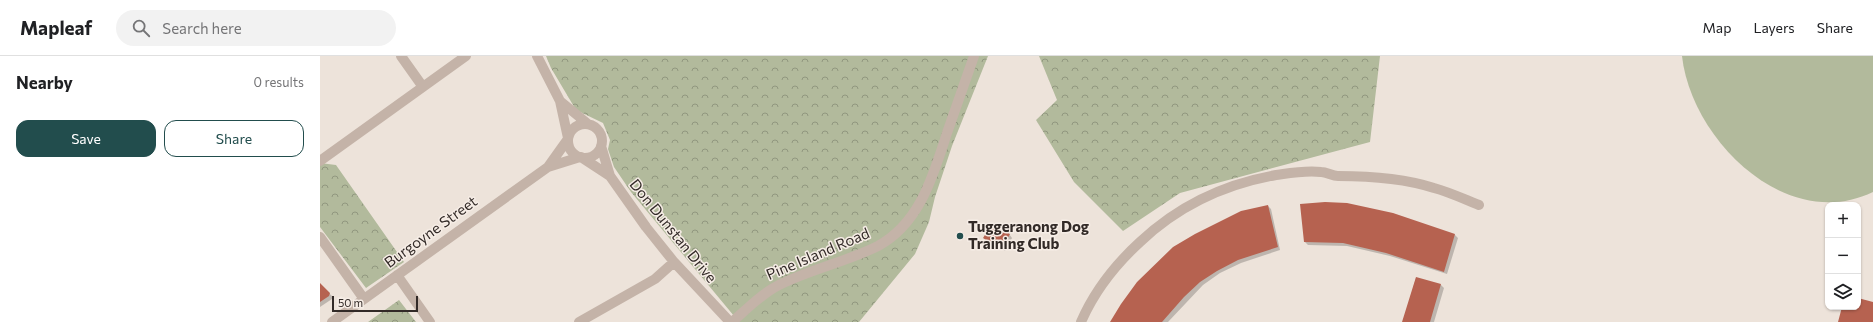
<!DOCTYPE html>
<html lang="en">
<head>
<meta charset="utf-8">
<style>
	:root { --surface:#fff; --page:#f2f2f2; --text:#202124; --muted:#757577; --line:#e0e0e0; --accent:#224d4d }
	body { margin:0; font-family:Commissioner,sans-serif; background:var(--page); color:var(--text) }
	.controls { position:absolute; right:12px; bottom:12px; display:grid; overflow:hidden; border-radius:8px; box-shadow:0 1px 3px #0004 }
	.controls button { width:36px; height:36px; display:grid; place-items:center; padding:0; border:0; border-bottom:1px solid var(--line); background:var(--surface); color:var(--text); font:20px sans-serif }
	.scale { position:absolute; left:12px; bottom:10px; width:86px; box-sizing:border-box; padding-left:4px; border:2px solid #322a27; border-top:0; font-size:11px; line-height:14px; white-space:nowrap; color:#322a27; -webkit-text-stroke:3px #f6ede6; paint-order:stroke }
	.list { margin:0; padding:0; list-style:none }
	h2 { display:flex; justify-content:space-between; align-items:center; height:52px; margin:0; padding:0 16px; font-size:17px }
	h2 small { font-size:13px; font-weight:400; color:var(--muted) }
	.actions { display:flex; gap:8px; padding:12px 16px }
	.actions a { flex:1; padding:9px 0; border:1px solid var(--accent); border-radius:12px; text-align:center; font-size:14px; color:var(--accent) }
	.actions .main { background:var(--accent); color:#fff }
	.icon { flex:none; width:22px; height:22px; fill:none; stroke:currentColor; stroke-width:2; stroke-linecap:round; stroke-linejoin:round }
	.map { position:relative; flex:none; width:1553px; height:266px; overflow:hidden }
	header { display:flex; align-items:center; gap:24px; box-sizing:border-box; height:56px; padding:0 20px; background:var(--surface); border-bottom:1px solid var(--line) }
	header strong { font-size:19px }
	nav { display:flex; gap:22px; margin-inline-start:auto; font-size:14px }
	.search { width:280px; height:36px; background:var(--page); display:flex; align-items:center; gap:10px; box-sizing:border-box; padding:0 14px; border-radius:22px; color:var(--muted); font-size:15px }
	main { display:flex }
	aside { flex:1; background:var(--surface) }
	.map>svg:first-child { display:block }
	.park { fill:url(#park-crowns) }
	.pitch { fill:#b2ba9c }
	.shadow { fill:#0003 }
	.building { fill:#b66250 }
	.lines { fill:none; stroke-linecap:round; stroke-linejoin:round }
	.minor { stroke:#c4b3a8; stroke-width:10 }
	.poi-dot { fill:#224d4d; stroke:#f6ede6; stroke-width:1.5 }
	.labels { text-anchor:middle; stroke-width:3; stroke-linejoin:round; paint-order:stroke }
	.poi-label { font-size:15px; font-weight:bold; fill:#322a27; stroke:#f6ede6; text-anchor:start }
	.street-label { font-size:15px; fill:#322a27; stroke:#f6ede6 }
</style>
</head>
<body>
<header>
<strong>Mapleaf</strong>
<div class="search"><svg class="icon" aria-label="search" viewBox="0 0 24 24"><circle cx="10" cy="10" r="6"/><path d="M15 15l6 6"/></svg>Search here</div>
<nav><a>Map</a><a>Layers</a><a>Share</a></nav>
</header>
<main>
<aside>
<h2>Nearby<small>0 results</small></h2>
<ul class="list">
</ul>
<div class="actions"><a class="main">Save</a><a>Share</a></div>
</aside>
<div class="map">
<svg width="1553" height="266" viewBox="0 0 1553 266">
	<defs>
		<pattern id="park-crowns" width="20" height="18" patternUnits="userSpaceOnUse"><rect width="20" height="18" fill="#b2ba9c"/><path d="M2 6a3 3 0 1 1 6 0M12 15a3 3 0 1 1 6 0" fill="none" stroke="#91977f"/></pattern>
	</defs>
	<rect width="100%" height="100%" fill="#ede3da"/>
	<path class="park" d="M 226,0 L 668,0 L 632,90 L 615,141 L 609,166 L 595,198 L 539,266 L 419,266 L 311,136 L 294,111 L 288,93 L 290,84 L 283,67 L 256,54 L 231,12 Z
		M 719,0 L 1060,0 L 1050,86 L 860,137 L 803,175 L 754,126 L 716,64 L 737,44 Z
		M 0,107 L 16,109 L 84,206 L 46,232 L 0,171 Z
		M 79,244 L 96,266 L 48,266 Z"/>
	<path class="pitch" d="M 1362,0 L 1553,0 L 1553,136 C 1466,178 1371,83 1362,0 Z"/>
	<path class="shadow" d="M 948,150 L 951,153 L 960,194 L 921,207 L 900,217 L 883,229 L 848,266 L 792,266 Z
		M 689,178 L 692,182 L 685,195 L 664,182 Z
		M 1135,179 L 1138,182 L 1127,218 L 1070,200 L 1027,190 L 988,189 L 985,186 Z
		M 1096,222 L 1121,229 L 1124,232 L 1114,266 L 1083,266 Z
		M 0,229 L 12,240 L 12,243 L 0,251 Z"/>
	<path class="building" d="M 1005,146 L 1027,147 L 1073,157 L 1135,178 L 1124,216 L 1066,197 L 1023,187 L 984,186 L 980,148 Z
		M 948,149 L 958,191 L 918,204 L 897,215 L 880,226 L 864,241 L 842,266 L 790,266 L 801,248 L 817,226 L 853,191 L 875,178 L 921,155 Z
		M 672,168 L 690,178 L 681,193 L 663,182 Z
		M 1096,221 L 1121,228 L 1110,266 L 1082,266 Z
		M 0,227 L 10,237 L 9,240 L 0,246 Z
		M 1538,242 L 1553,246 L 1553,266 L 1518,266 L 1522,251 L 1538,251 Z"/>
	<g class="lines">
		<path class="minor" d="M 81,0 L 103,31
			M 217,0 L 240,45 L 248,82
			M 240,45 L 268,68
			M248 85a17 17 0 1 1 34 0a17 17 0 1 1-34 0Z
			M 281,90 L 290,120 L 326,171 L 354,206 L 410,266
			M 261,101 L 290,120
			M 0,105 L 146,0
			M 228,111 L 248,83
			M 0,181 L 44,243
			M 77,219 L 110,266
			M 12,266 L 228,111 L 260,101
			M 259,266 L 335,223 L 354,206
			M 412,266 C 427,253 441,238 459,229 C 491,213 526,206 558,190 C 600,167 613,120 627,77 C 636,52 645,26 654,0
			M 761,266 C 774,236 796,208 820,186 C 858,150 905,128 956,119 C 970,117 986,114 1001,116 C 1007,116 1012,120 1018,120 C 1050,120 1083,122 1114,132 C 1129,136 1144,143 1159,149"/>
	</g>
	<circle class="poi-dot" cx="640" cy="180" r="4"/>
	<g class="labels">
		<g class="poi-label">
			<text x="648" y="176">Tuggeranong Dog<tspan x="648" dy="17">Training Club</tspan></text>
		</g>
		<g class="street-label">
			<text transform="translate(353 175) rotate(51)" y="5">Don Dunstan Drive</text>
			<text transform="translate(111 176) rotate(-36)" y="5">Burgoyne Street</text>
			<text transform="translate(498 198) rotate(-23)" y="5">Pine Island Road</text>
		</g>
	</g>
</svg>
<div class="controls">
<button>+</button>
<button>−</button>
<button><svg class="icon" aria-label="layers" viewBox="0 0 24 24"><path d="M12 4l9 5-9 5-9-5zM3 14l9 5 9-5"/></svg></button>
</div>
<div class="scale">50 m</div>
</div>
</main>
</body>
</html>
